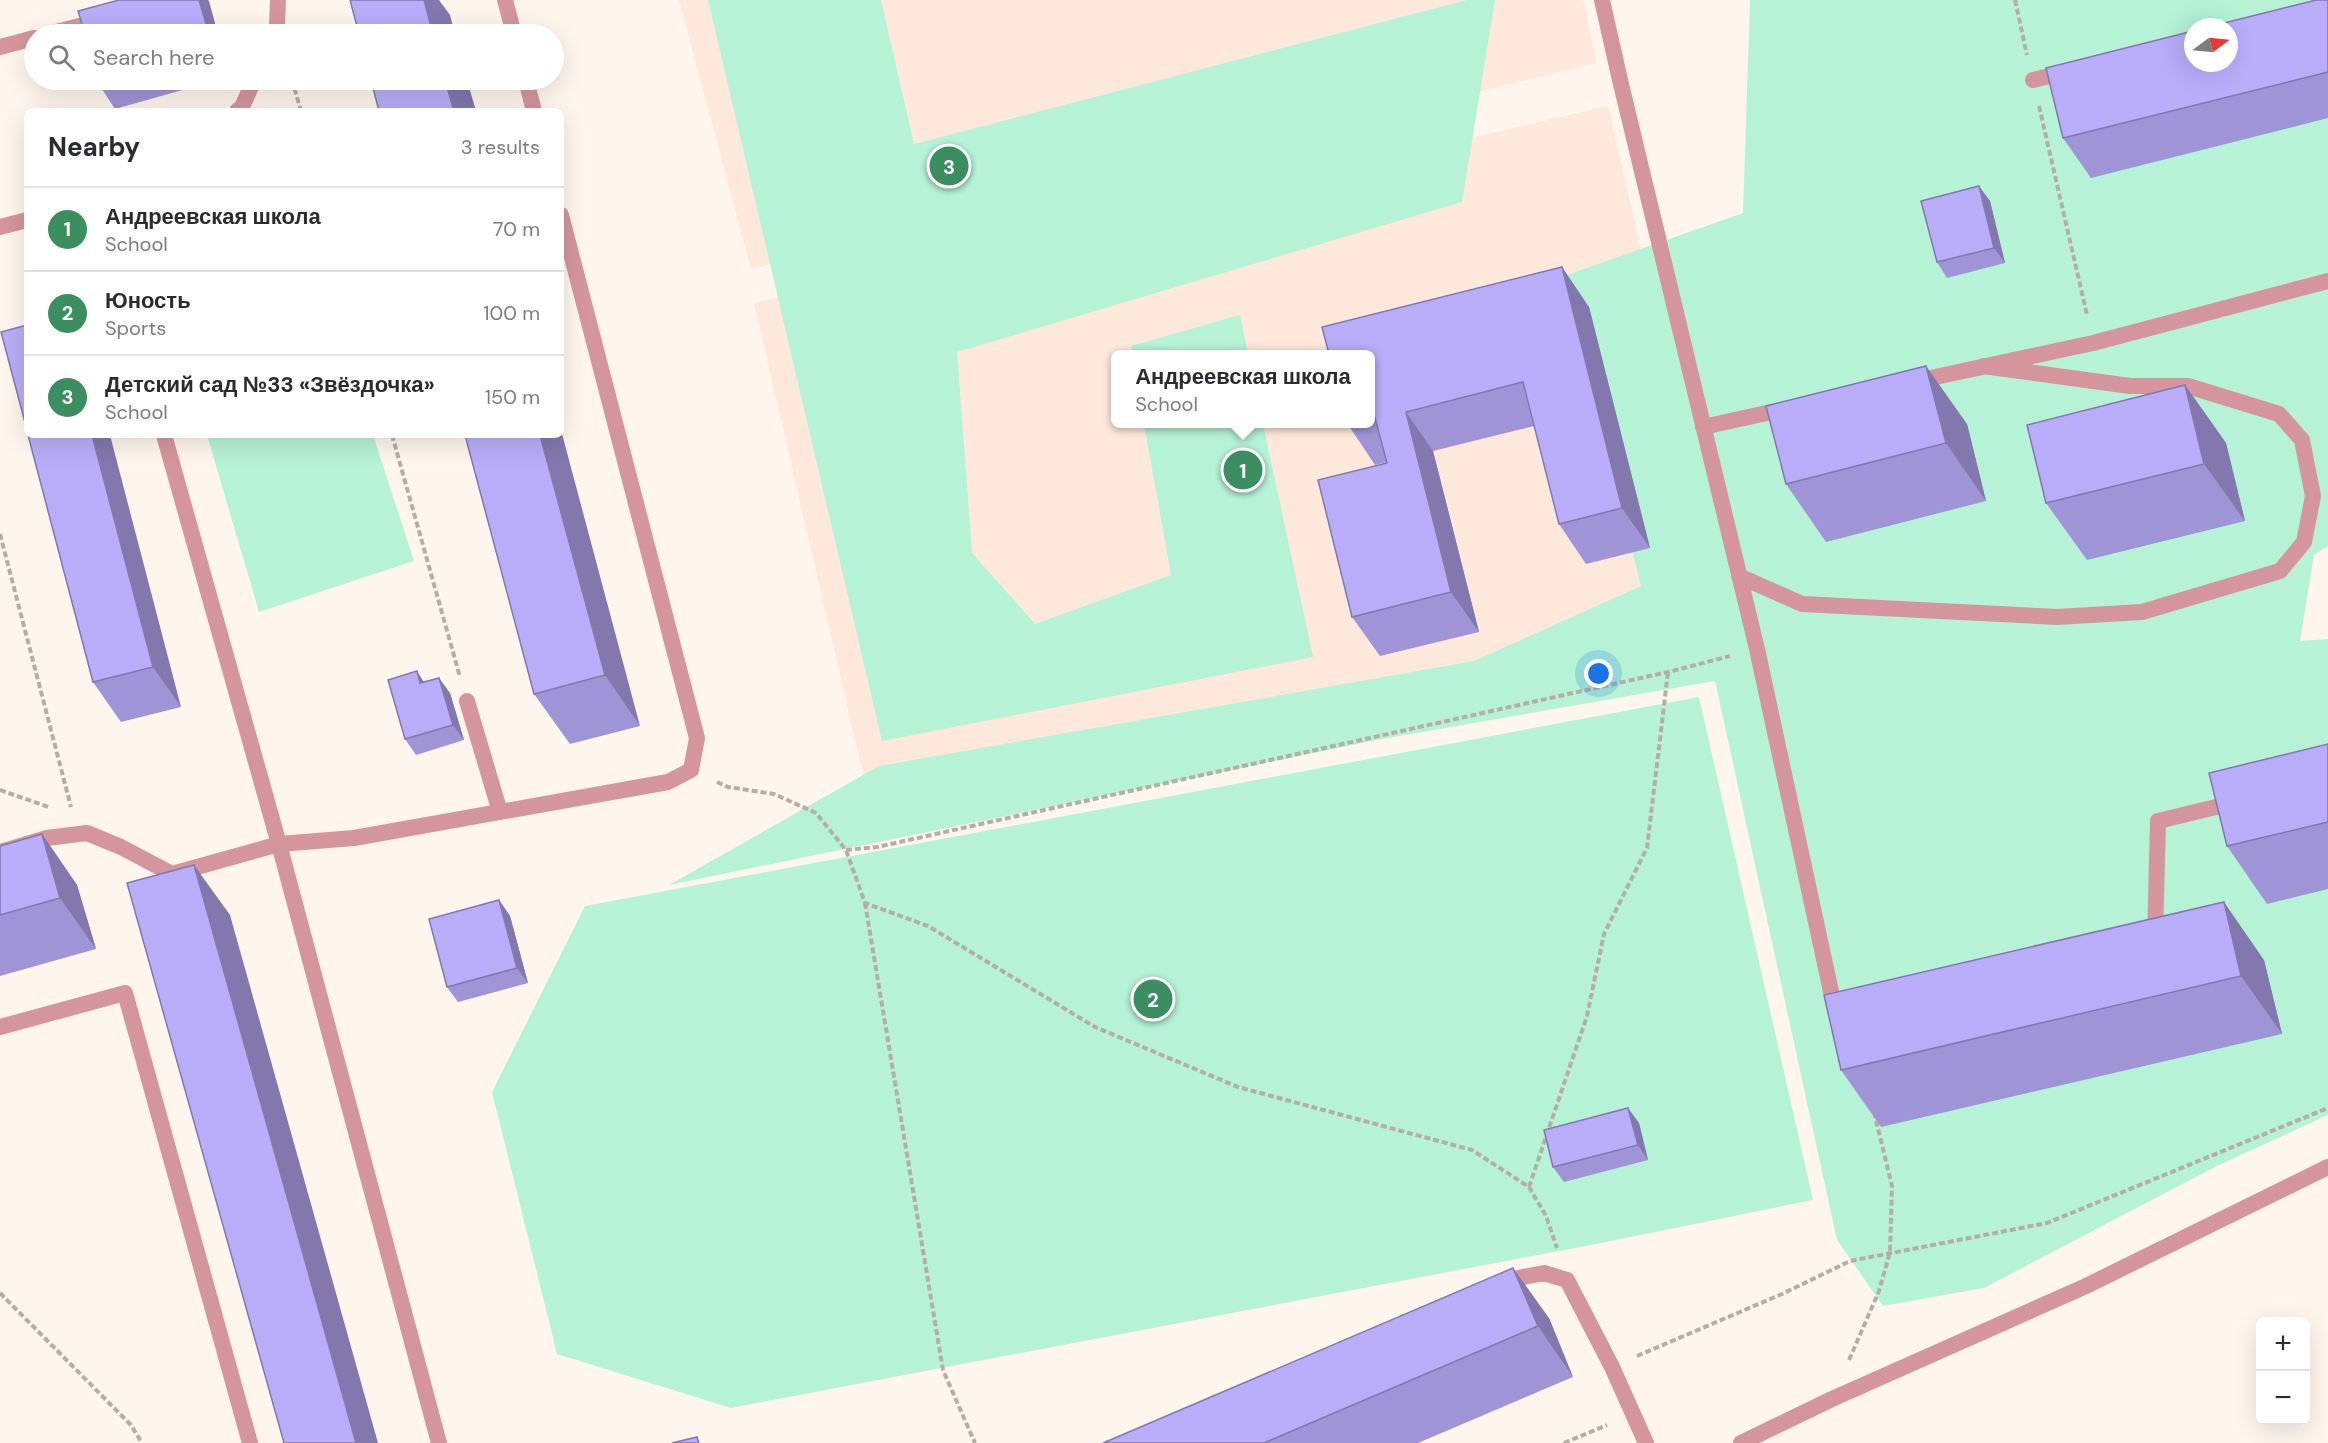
<!DOCTYPE html>
<html lang="en">
<head>
<meta charset="utf-8">
<style>
	:root { --surface:#fff; --page:#f7f7f7; --text:#2b2b33; --muted:#7c7c81; --line:#e1e1e2; --accent:#3b8e60 }
	body { margin:0; font-family:"DM Sans",sans-serif; background:var(--page); color:var(--text) }
	.controls { position:absolute; right:18px; bottom:18px; display:grid; overflow:hidden; border-radius:9px; box-shadow:0 6px 24px #0002 }
	.controls button { width:54px; height:54px; display:grid; place-items:center; padding:0; border:0; border-bottom:2px solid var(--line); background:var(--surface); color:var(--text); font:30px sans-serif }
	.compass { position:absolute; left:2184px; top:18px; width:54px; height:54px; border-radius:50%; background:var(--surface); box-shadow:0 6px 24px #0002; rotate:74deg }
	.you { position:absolute; left:1599px; top:674px; width:21px; height:21px; margin:-15px; border:4px solid #fff; border-radius:50%; background:#1a73e8; box-shadow:0 0 0 9px #1a73e833 }
	.badge { display:grid; place-items:center; width:39px; height:39px; border-radius:50%; background:var(--accent); color:#fff; font-size:20px; font-weight:700 }
	.pin { position:absolute; translate:-50% -50%; border:3px solid #fff; box-shadow:0 2px 6px #0006 }
	.popup { position:absolute; left:1111px; top:350px; width:264px; height:78px; box-sizing:border-box; display:grid; place-content:center; border-radius:9px; background:var(--surface); filter:drop-shadow(0 2px 4px #0005); font-size:20px; white-space:nowrap; color:var(--muted) }
	.popup b { font-size:22px; color:var(--text) }
	.popup::after { content:''; position:absolute; left:50%; top:100%; margin-left:-12px; border:12px solid transparent; border-top-color:var(--surface) }
	.list { margin:0; padding:0; list-style:none }
	h2 { display:flex; justify-content:space-between; align-items:center; height:78px; margin:0; padding:0 24px; font-size:26px }
	h2 small { font-size:20px; font-weight:400; color:var(--muted) }
	.list li { display:grid; grid-template-columns:39px 1fr auto; gap:18px; align-items:center; box-sizing:border-box; height:84px; padding:0 24px; border-top:2px solid var(--line) }
	.list b { display:block; font-size:22px; white-space:nowrap }
	.list p { margin:0; font-size:20px; white-space:nowrap; color:var(--muted) }
	.list em { font-size:20px; font-style:normal; color:var(--muted) }
	.icon { flex:none; width:33px; height:33px; fill:none; stroke:currentColor; stroke-width:2; stroke-linecap:round; stroke-linejoin:round }
	.map { position:relative; flex:none; width:2328px; height:1443px; overflow:hidden }
	.search { position:absolute; background:var(--surface); box-shadow:0 6px 24px #0002; left:24px; top:24px; width:540px; height:66px; display:flex; align-items:center; gap:15px; box-sizing:border-box; padding:0 21px; border-radius:33px; color:var(--muted); font-size:22px }
	.panel { position:absolute; background:var(--surface); box-shadow:0 6px 24px #0002; left:24px; top:108px; width:540px; height:330px; border-radius:9px }
	.map>svg:first-child { display:block }
	.education { fill:#fee8db; fill-rule:evenodd }
	.green { fill:#b6f2d5; fill-rule:evenodd }
	.lines { fill:none; stroke-linecap:round; stroke-linejoin:round }
	.path { stroke:#b5aea5; stroke-width:4; stroke-dasharray:6 3; stroke-linecap:butt }
	.service { stroke:#d4969c; stroke-width:16 }
	.minor { stroke:#d4969c; stroke-width:16 }
	.wall { fill:#9f94d5 }
	.shaded-wall { fill:#8278ae }
	.building { fill:#b9acf8; stroke:#8278ae; stroke-width:1.5 }
</style>
</head>
<body>
<div class="map">
<svg width="2328" height="1443" viewBox="0 0 2328 1443">
	<rect width="100%" height="100%" fill="#fef6ec"/>
	<path class="education" d="M 679,0 L 1583,0 L 1597,63 L 751,269 Z
		M 1608,106 L 1731,637 L 877,835 L 754,303 ZM 1116,354 L 1370,354 L 1370,424 L 1116,424 Z"/>
	<path class="green" d="M 708,0 L 881,0 L 914,144 L 1467,0 L 1495,0 L 1462,202 L 957,352 L 972,553 L 1035,624 L 1171,575 L 1144,424 L 1263,424 L 1313,657 L 882,741 Z
		M 1750,0 L 2328,0 L 2328,546 L 2314,555 L 2300,641 L 2328,639 L 2328,1115 L 2217,1166 L 1984,1288 L 1883,1306 L 1837,1240 L 1715,681 L 1382,739 L 669,885 L 879,766 L 1474,661 L 1641,586 L 1564,276 L 1743,213 ZM 2193,27 L 2229,27 L 2229,63 L 2193,63 Z
		M 1240,315 L 1248,354 L 1132,354 L 1131,346 Z
		M 207,435 L 373,435 L 414,561 L 259,612 Z
		M 1699,697 L 1813,1200 L 1596,1244 L 731,1408 L 557,1354 L 492,1092 L 585,906 Z"/>
	<g class="lines">
		<path class="path" d="M 2015,0 L 2027,55
			M 292,80 L 301,111
			M 2039,106 L 2087,315
			M 392,435 L 460,677
			M 0,534 L 71,807
			M 717,782 L 728,787 L 774,794 L 816,813 L 846,850 L 865,903 L 928,926 L 1095,1027 L 1238,1087 L 1472,1150 L 1529,1187 L 1546,1216 L 1557,1248
			M 0,790 L 51,808
			M 846,850 L 877,847 L 1668,672 L 1730,656
			M 865,903 L 943,1370 L 975,1443
			M 1529,1187 L 1587,1016 L 1604,934 L 1647,848 L 1668,672
			M 0,1293 L 131,1425 L 142,1443
			M 1637,1356 L 1782,1294 L 1850,1261 L 2047,1223 L 2328,1108
			M 1849,1360 L 1879,1291 L 1890,1252 L 1892,1186 L 1875,1116
			M 1564,1443 L 1607,1425"/>
		<path class="service" d="M 505,0 L 514,34
			M 1602,0 L 1620,80 L 1757,649 L 1835,1010 L 1838,1012
			M 48,34 L 103,20
			M 274,34 L 277,26 L 278,0
			M 0,47 L 34,38
			M 526,80 L 534,111
			M 2033,80 L 2070,71
			M 237,111 L 242,107 L 254,80
			M 0,227 L 27,220
			M 1912,382 L 2093,343 L 2328,281
			M 1703,427 L 1790,408
			M 164,435 L 279,844 L 439,1443
			M 1739,576 L 1802,604 L 2057,617 L 2142,612 L 2280,571 L 2304,542 L 2313,496 L 2302,440 L 2279,414 L 2188,386 L 2130,386 L 1983,366
			M 467,701 L 500,812
			M 0,852 L 47,838 L 87,833 L 121,847 L 172,874 L 279,844 L 354,838 L 668,782 L 691,770 L 697,738 L 561,215
			M 2155,939 L 2158,821 L 2237,802
			M 0,1027 L 125,993 L 250,1443
			M 1501,1285 L 1518,1278 L 1544,1273 L 1567,1280 L 1612,1367 L 1646,1443"/>
		<path class="minor" d="M 1741,1443 L 1832,1399 L 2084,1287 L 2328,1167"/>
	</g>
	<path class="wall" d="M 2328,0 L 2328,118 L 2091,178 L 2063,138 Z
		M 98,80 L 218,80 L 115,109 L 100,86 Z
		M 1990,201 L 2005,263 L 1947,278 L 1937,262 Z
		M 1589,307 L 1650,548 L 1586,564 L 1559,524 L 1534,426 L 1433,451 L 1479,632 L 1380,656 L 1352,617 L 1387,463 L 1387,462 L 1375,465 L 1347,423 L 1371,423 L 1371,354 Z
		M 2185,385 L 2226,443 L 2245,521 L 2087,560 L 2046,503 Z
		M 1967,424 L 1986,501 L 1826,542 L 1786,484 Z
		M 28,435 L 181,707 L 121,722 L 93,682 Z
		M 465,435 L 640,726 L 570,744 L 534,694 Z
		M 450,693 L 464,740 L 416,755 L 405,739 Z
		M 2328,744 L 2328,889 L 2267,904 L 2227,846 Z
		M 42,834 L 77,885 L 96,949 L 0,976 L 0,846 Z
		M 499,900 L 510,916 L 528,983 L 458,1002 L 447,987 Z
		M 2264,960 L 2282,1034 L 1881,1127 L 1841,1070 Z
		M 1639,1123 L 1648,1160 L 1564,1182 L 1553,1167 Z
		M 1549,1318 L 1573,1377 L 1418,1443 L 1103,1443 Z"/>
	<path class="shaded-wall" d="M 199,0 L 208,0 L 209,1 L 218,34 L 209,34 Z
		M 424,0 L 439,0 L 450,15 L 455,34 L 433,34 Z
		M 445,80 L 467,80 L 476,111 L 454,111 Z
		M 1979,186 L 1990,201 L 2005,263 L 1994,248 Z
		M 1562,267 L 1589,307 L 1650,548 L 1622,508 Z
		M 1926,366 L 1967,424 L 1986,501 L 1946,443 Z
		M 2185,385 L 2226,443 L 2245,521 L 2204,464 Z
		M 1406,412 L 1433,451 L 1479,632 L 1451,592 Z
		M 561,430 L 640,726 L 605,675 L 540,435 L 561,435 Z
		M 92,435 L 110,435 L 181,707 L 153,667 Z
		M 417,671 L 427,687 L 420,683 Z
		M 439,678 L 450,693 L 464,740 L 453,725 Z
		M 42,834 L 77,885 L 96,949 L 60,898 Z
		M 194,865 L 230,915 L 378,1443 L 356,1443 Z
		M 499,900 L 510,916 L 528,983 L 517,968 Z
		M 2224,902 L 2264,960 L 2282,1034 L 2241,976 Z
		M 1628,1108 L 1639,1123 L 1648,1160 L 1638,1145 Z
		M 1513,1268 L 1549,1318 L 1573,1377 L 1538,1326 Z"/>
	<path class="building" d="M 119,0 L 199,0 L 209,34 L 85,34 L 78,11 Z
		M 350,0 L 424,0 L 433,34 L 359,34 Z
		M 2316,0 L 2328,0 L 2328,72 L 2063,138 L 2046,68 L 2193,31 L 2193,63 L 2229,63 L 2229,27 L 2208,27 Z
		M 98,80 L 123,80 L 100,86 Z
		M 371,80 L 445,80 L 454,111 L 379,111 Z
		M 1979,186 L 1994,248 L 1937,262 L 1921,201 Z
		M 1562,267 L 1622,508 L 1559,524 L 1523,382 L 1406,412 L 1451,592 L 1352,617 L 1318,480 L 1387,463 L 1375,418 L 1371,419 L 1371,354 L 1329,354 L 1322,327 Z
		M 27,325 L 27,430 L 1,332 Z
		M 1926,366 L 1946,443 L 1786,484 L 1766,406 Z
		M 2185,385 L 2204,464 L 2046,503 L 2027,425 Z
		M 28,435 L 92,435 L 153,667 L 93,682 Z
		M 465,435 L 540,435 L 605,675 L 534,694 Z
		M 417,671 L 420,683 L 439,678 L 453,725 L 405,739 L 388,680 Z
		M 2328,744 L 2328,822 L 2227,846 L 2209,773 Z
		M 42,834 L 60,898 L 0,915 L 0,846 Z
		M 194,865 L 356,1443 L 284,1443 L 127,883 Z
		M 499,900 L 517,968 L 447,987 L 429,919 Z
		M 2224,902 L 2241,976 L 1841,1070 L 1824,995 Z
		M 1628,1108 L 1638,1145 L 1553,1167 L 1544,1130 Z
		M 1513,1268 L 1538,1326 L 1264,1443 L 1103,1443 Z
		M 697,1437 L 699,1443 L 672,1443 Z"/>
</svg>
<div class="controls">
<button>+</button>
<button>−</button>
</div>
<svg class="compass" viewBox="-18 -18 36 36"><path d="M0-13l5 13h-10z" fill="#e53935"/><path d="M0 13l5-13h-10z" fill="#7c7c81"/></svg>
<div class="you"></div>
<div class="pin badge" style="left:1243px;top:470px">1</div>
<div class="popup"><b>Андреевская школа</b>School</div>
<div class="pin badge" style="left:1153px;top:999px">2</div>
<div class="pin badge" style="left:949px;top:166px">3</div>
<div class="search"><svg class="icon" aria-label="search" viewBox="0 0 24 24"><circle cx="10" cy="10" r="6"/><path d="M15 15l6 6"/></svg>Search here</div>
<section class="panel">
<h2>Nearby<small>3 results</small></h2>
<ul class="list">
<li><span class="badge">1</span><div><b>Андреевская школа</b><p>School</p></div><em>70 m</em></li>
<li><span class="badge">2</span><div><b>Юность</b><p>Sports</p></div><em>100 m</em></li>
<li><span class="badge">3</span><div><b>Детский сад №33 «Звёздочка»</b><p>School</p></div><em>150 m</em></li>
</ul>
</section>
</div>
</body>
</html>
